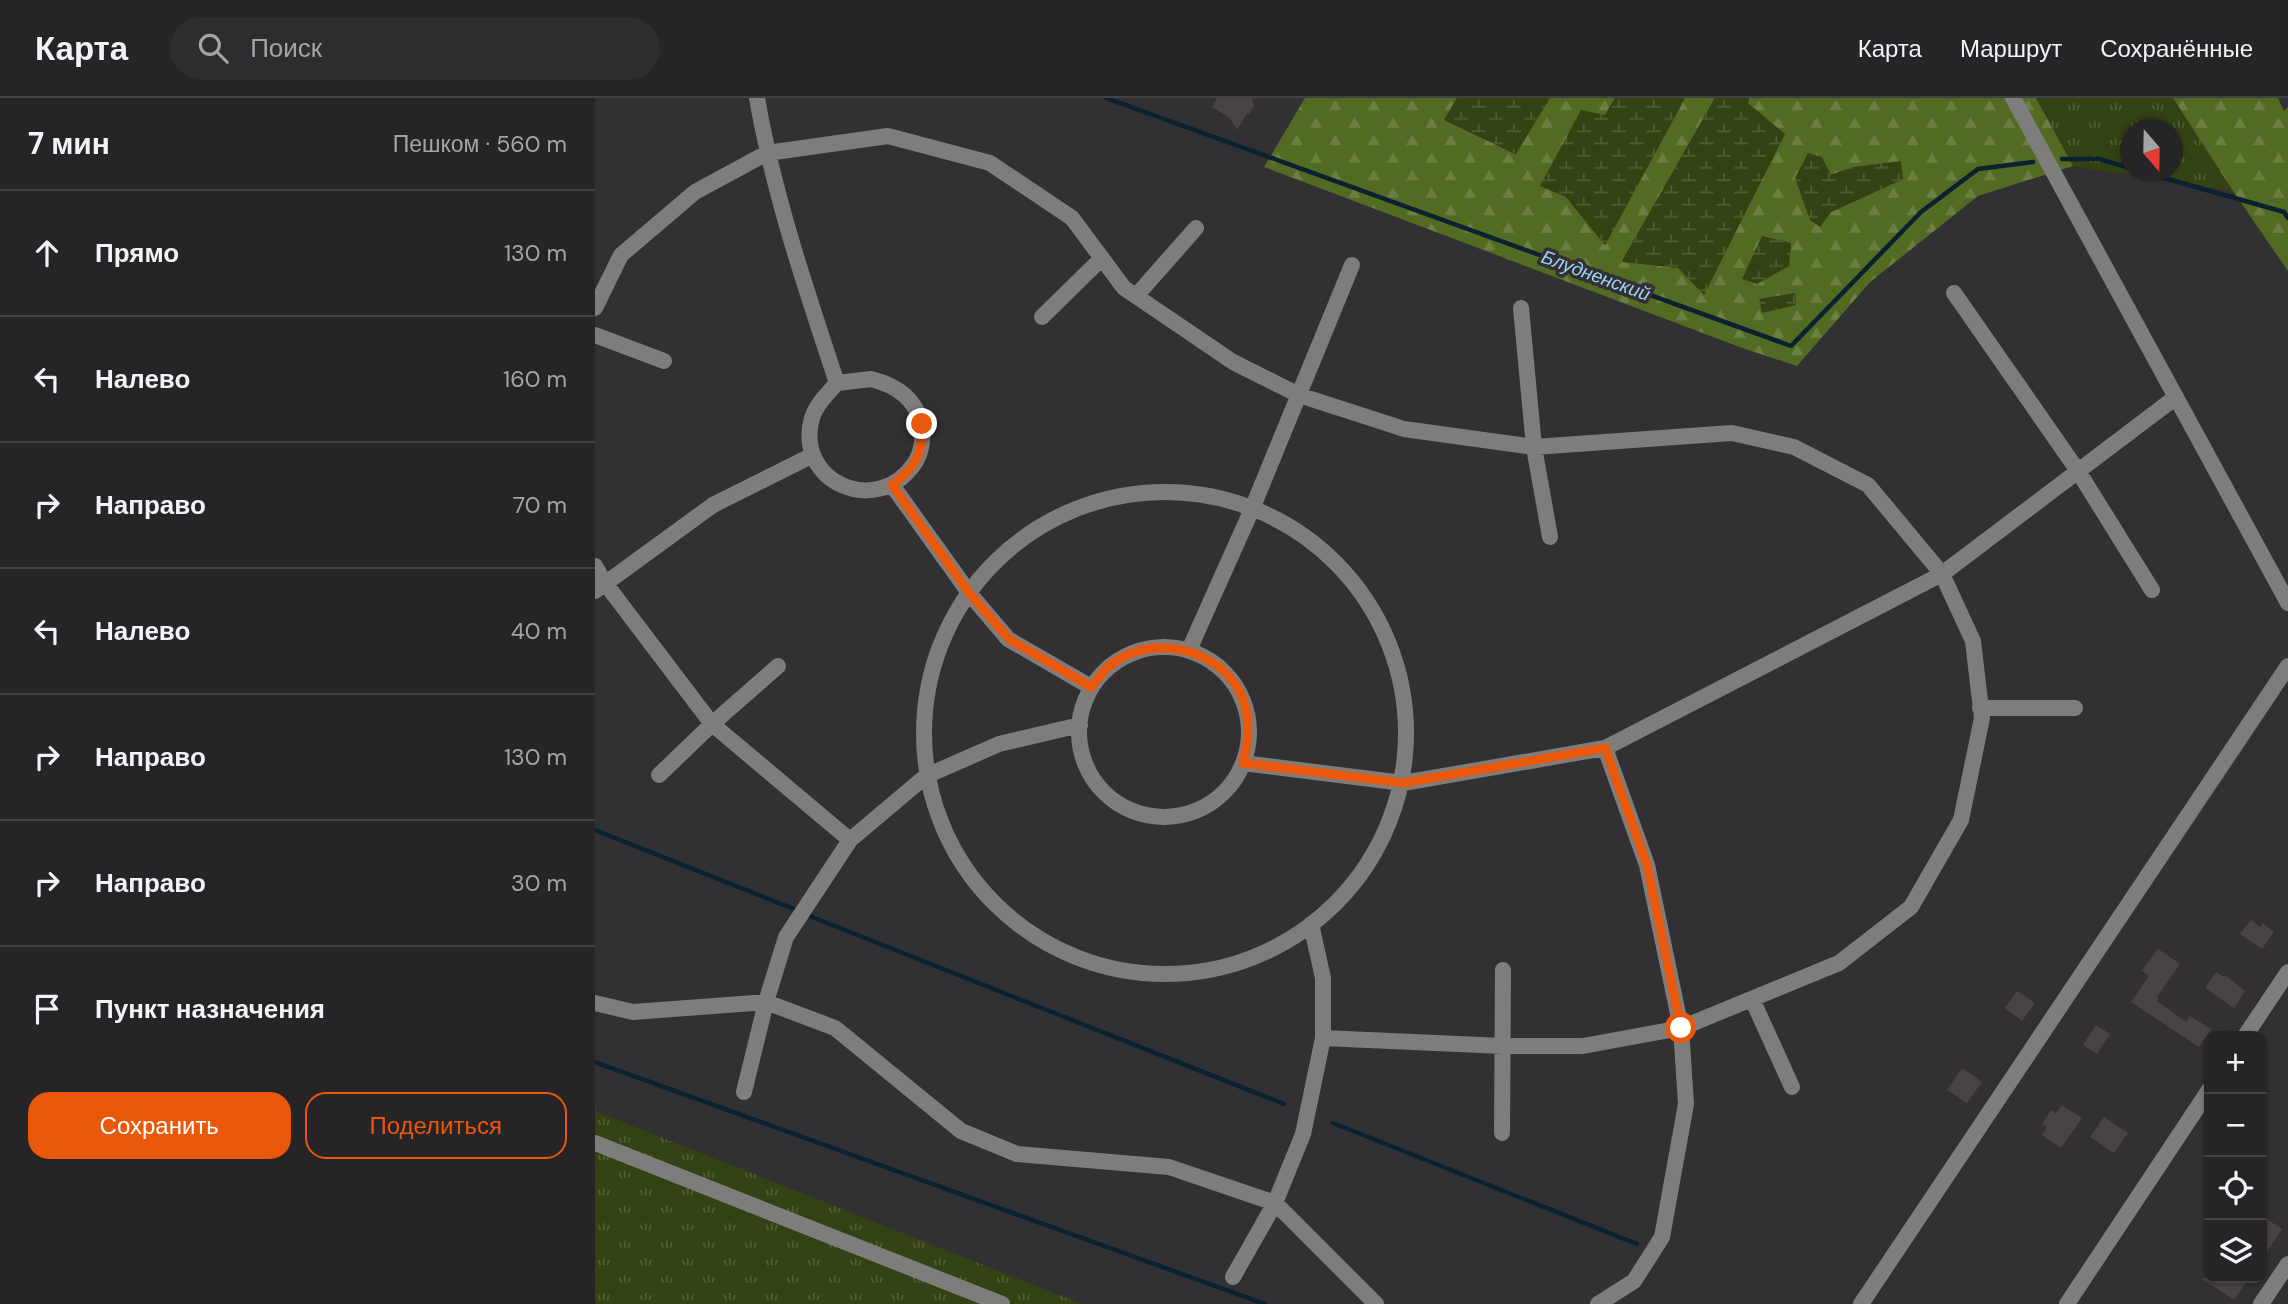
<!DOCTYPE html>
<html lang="ru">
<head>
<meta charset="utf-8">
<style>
	:root { --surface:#262426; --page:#2e2c2e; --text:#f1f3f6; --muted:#a4a4a7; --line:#424143; --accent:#ea580c }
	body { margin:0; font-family:"DM Sans",sans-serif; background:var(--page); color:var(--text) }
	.controls { position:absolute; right:21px; bottom:21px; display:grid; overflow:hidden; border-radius:14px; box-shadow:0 2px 5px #0004 }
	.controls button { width:63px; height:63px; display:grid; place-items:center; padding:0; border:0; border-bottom:2px solid var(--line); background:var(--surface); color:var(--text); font:35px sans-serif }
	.compass { position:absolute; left:1525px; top:21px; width:63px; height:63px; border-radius:50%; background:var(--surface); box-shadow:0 2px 5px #0004; rotate:160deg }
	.stop { position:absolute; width:21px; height:21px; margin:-16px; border:5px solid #ea580c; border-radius:50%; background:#fff }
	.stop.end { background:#ea580c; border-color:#fff; box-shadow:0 2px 7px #0008 }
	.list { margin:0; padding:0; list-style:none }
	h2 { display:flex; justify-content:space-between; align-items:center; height:91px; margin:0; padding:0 28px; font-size:30px }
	h2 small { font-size:23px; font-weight:400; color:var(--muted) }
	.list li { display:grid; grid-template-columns:46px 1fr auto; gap:21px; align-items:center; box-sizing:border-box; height:126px; padding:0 28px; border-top:2px solid var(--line) }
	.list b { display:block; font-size:26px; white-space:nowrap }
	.list em { font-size:23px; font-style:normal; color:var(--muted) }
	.actions { display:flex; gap:14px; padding:21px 28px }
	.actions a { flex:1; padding:16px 0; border:2px solid var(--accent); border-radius:21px; text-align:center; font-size:24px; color:var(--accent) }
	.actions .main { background:var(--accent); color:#fff }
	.icon { flex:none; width:38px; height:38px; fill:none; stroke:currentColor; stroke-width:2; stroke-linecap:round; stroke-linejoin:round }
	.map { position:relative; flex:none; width:1693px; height:1206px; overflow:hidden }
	header { display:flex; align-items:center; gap:42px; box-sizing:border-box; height:98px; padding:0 35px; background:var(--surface); border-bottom:2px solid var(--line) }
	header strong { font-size:33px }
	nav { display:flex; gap:38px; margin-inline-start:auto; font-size:24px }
	.search { width:490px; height:63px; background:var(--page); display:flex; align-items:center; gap:18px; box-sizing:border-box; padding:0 24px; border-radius:38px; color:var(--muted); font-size:26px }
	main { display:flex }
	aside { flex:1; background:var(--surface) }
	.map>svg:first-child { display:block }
	.grass { fill:url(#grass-tufts); fill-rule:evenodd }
	.forest { fill:url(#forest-firs); fill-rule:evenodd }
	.wetland { fill:url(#wetland-marsh) }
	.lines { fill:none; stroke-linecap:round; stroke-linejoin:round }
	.stream { stroke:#092130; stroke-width:4.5 }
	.building { fill:#484443 }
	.minor { stroke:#7e7d7c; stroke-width:16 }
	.route { stroke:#ea580c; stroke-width:9 }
	.labels { text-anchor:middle; stroke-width:7; stroke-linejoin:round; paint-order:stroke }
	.water-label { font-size:19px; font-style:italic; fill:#9ad3f8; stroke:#323033 }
</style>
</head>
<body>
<header>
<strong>Карта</strong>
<div class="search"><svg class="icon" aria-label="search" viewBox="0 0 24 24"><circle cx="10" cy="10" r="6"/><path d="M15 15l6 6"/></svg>Поиск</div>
<nav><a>Карта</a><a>Маршрут</a><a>Сохранённые</a></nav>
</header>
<main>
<aside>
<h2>7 мин<small>Пешком · 560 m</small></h2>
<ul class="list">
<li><svg class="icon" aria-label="ahead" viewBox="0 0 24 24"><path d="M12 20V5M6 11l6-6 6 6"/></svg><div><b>Прямо</b></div><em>130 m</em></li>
<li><svg class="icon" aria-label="left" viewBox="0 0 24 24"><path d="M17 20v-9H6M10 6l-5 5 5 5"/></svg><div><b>Налево</b></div><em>160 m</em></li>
<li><svg class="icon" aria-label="right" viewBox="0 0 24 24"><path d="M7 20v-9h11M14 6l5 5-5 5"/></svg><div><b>Направо</b></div><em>70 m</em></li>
<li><svg class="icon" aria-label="left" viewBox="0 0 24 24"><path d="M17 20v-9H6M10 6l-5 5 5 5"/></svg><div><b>Налево</b></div><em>40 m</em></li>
<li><svg class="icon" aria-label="right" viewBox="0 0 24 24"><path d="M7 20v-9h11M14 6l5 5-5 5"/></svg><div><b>Направо</b></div><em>130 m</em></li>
<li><svg class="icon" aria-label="right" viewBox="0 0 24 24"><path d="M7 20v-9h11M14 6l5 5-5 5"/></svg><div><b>Направо</b></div><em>30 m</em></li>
<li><svg class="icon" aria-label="arrive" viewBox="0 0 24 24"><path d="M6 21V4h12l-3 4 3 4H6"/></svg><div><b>Пункт назначения</b></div></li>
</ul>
<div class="actions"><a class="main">Сохранить</a><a>Поделиться</a></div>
</aside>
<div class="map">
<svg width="1693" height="1206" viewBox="0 0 1693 1206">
	<defs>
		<pattern id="grass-tufts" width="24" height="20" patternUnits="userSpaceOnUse" patternTransform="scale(1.75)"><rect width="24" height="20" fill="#334213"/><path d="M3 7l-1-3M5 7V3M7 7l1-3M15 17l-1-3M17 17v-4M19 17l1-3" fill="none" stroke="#505d35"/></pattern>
		<pattern id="forest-firs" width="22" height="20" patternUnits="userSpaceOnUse" patternTransform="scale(1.75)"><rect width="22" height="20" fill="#536a22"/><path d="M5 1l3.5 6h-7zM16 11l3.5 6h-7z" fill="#6c7f42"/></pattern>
		<pattern id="wetland-marsh" width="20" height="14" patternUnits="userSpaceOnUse" patternTransform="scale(1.75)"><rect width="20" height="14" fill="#334213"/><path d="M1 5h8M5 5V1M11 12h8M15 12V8" fill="none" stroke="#505d35"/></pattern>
	</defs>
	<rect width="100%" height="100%" fill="#323033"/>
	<path class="grass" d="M 1441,0 L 1578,0 L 1638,93 L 1478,68 ZM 1535,32 L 1577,32 L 1577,74 L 1535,74 Z
		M 0,1013 L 487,1206 L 0,1206 Z"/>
	<path class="forest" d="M 710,0 L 862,0 L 850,22 L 920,56 L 955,0 L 1020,0 L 1010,17 L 945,87 L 971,99 L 1010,147 L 1090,0 L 1120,0 L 1027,163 L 1083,170 L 1154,0 L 1441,0 L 1478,68 L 1383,98 L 1275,184 L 1202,268 L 1150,251 L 669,69 ZM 1259,69 L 1308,81 L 1236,114 L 1235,77 Z
		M 1578,0 L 1683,0 L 1689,13 L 1693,9 L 1693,173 L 1638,93 Z"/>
	<path class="wetland" d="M 862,0 L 955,0 L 921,56 L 849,22 Z
		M 1020,0 L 1090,0 L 1010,147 L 971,99 L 945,88 L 986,12 L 1010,17 Z
		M 1120,0 L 1154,0 L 1153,5 L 1190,36 L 1109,197 L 1083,170 L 1027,164 Z
		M 1213,55 L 1227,59 L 1236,77 L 1259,69 L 1306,63 L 1308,81 L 1236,114 L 1225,129 L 1215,122 L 1200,80 Z
		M 1167,138 L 1196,145 L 1194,168 L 1162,186 L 1147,181 Z
		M 1200,195 L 1201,207 L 1167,215 L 1164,201 Z"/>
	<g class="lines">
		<path class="stream" d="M 511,0 L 1196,248 L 1326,114 L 1383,71 L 1438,64
			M 1467,61 L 1504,61 L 1535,70
			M 1548,74 L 1689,114 L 1693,120
			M 0,732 L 204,813
			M 212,817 L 689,1006
			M 0,964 L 670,1206
			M 738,1025 L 1042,1146"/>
	</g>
	<path class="building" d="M 622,0 L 657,0 L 659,8 L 654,16 L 652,15 L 642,32 L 635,20 L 617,9 Z
		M 1656,822 L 1665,829 L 1668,825 L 1679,834 L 1667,851 L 1645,836 Z
		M 1563,851 L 1585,866 L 1562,899 L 1563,900 L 1562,903 L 1591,924 L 1595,918 L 1616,931 L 1604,949 L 1536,904 L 1554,878 L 1547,873 Z
		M 1621,874 L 1629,879 L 1630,877 L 1650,893 L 1639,910 L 1610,890 Z
		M 1422,893 L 1440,905 L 1427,923 L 1410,910 Z
		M 1501,927 L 1515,936 L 1502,956 L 1488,947 Z
		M 1367,970 L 1387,984 L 1372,1005 L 1352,992 Z
		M 1467,1007 L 1487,1020 L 1466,1050 L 1447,1037 L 1452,1029 L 1447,1026 L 1456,1012 L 1461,1015 Z
		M 1509,1019 L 1533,1035 L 1519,1055 L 1495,1039 Z
		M 1667,1118 L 1687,1131 L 1667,1161 Z
		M 1606,1180 L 1654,1180 L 1639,1202 Z"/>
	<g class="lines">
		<path class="minor" d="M 162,0 C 179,98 211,191 242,285
			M 1418,0 L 1693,505
			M 1359,195 L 1483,373 L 1557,492
			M 541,198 L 601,130
			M 0,210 L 26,157 L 100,94 L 172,55 L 293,38 L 395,65 L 477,120 L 529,190 L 638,264 L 704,297 L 809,331 L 939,349 L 1137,335 L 1199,349 L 1273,387 L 1347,476 L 1378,543 L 1387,620 L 1366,722 L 1316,809 L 1244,865 L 1086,930 L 988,948 L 908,948 L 728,940
			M 926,210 L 939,349 L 955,439
			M 447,219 L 507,160
			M 0,237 L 69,263
			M 276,281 C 300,287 320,299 326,325 C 329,338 327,355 319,366 C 282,420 199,384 217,320 C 221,307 232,296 242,285 Z
			M 297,387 L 375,496 L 413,541 L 496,589
			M329 635a241 241 0 1 1 482 0a241 241 0 1 1-482 0Z
			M 0,468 L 10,485 L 117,626 L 255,742
			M 0,493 L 118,407 L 218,357
			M484 634a85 85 0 1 1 170 0a85 85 0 1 1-170 0Z
			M 594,552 L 657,411 L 757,167
			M 1385,610 L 1480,610
			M 648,665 L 808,685 L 1010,650 L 1347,476 L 1581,299
			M 64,677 L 117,626 L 183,568
			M 1157,901 L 1197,989
			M 0,905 L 38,914 L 171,904 L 240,930 L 366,1033 L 422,1056 L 574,1069 L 680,1105 L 781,1206
			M 1650,938 L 1693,874
			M 149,994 L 171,904 L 191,839 L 255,742 L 331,678 L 404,646 L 485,627
			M 907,1035 L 908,872
			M 0,1045 L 407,1206
			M 638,1179 L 680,1105 L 708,1036 L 728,940 L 728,880 L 716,826
			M 1003,1206 L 1039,1183 L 1067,1139 L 1091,1006 L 1086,930 L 1052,767 L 1010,650
			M 1266,1206 L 1693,568
			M 1472,1206 L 1614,992
			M 1666,1206 L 1693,1166"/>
	</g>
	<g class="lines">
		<path class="route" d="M 327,326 C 328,356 321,369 297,387 L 375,496 L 414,541 L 496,589 C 501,583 507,575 513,569 C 558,530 639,553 651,612 C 655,631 652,647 648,665 L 808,685 L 1010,650 L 1052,767 L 1086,930"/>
	</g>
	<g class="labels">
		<g class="water-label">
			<text transform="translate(1001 177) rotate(20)" y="7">Блудненский</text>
		</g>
	</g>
</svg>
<div class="controls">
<button>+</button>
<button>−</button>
<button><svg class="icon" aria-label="locate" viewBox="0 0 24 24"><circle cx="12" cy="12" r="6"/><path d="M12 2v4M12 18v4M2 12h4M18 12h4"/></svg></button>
<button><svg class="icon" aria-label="layers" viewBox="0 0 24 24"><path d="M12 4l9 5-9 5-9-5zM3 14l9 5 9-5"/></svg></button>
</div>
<svg class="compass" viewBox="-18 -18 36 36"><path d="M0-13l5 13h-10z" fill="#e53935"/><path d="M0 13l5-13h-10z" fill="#a4a4a7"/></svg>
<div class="stop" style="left:1086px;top:930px"></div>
<div class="stop end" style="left:327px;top:326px"></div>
</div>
</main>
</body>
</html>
